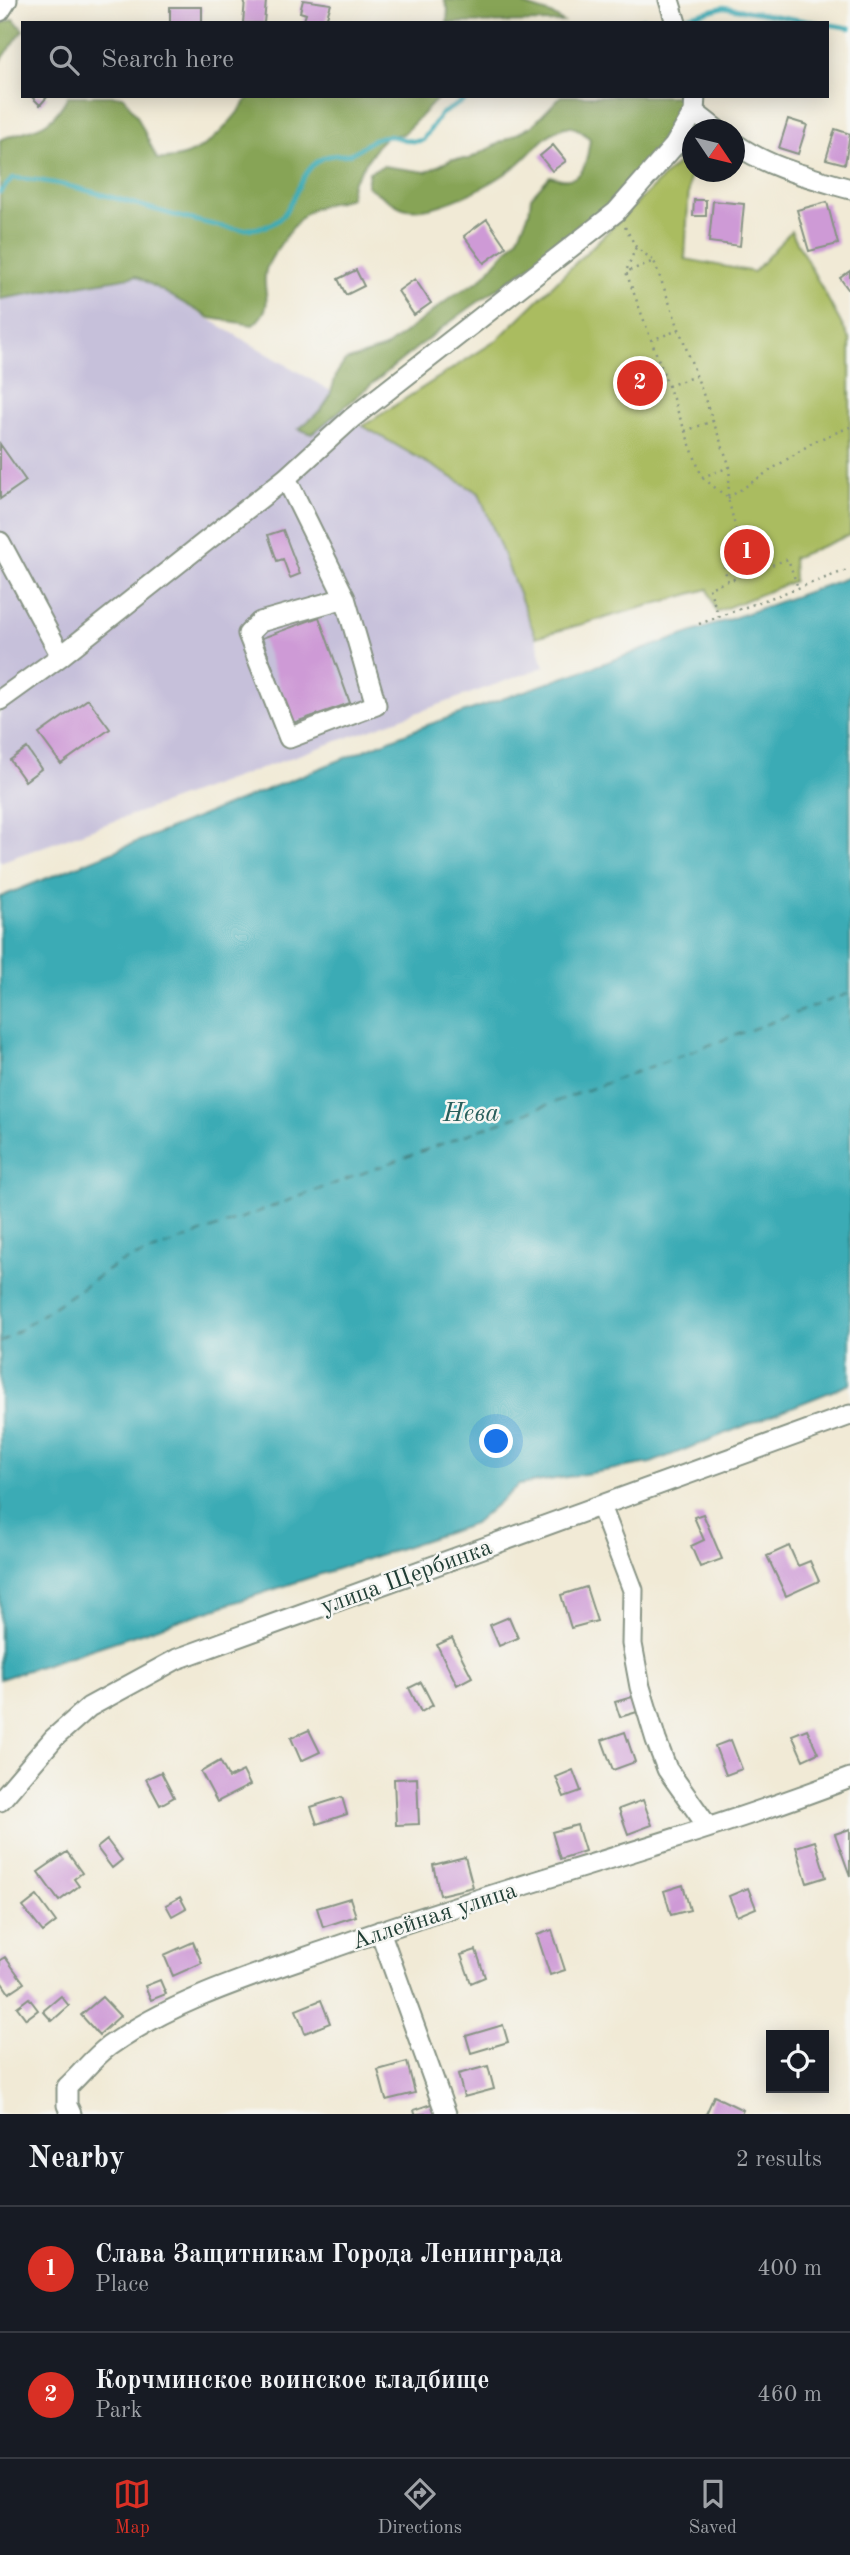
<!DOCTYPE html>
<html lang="en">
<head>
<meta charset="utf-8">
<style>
	:root { --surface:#171b24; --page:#20242c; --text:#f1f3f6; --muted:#9ea1a6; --line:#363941; --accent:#d93025 }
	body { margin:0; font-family:"Old Standard TT",serif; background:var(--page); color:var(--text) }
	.controls { position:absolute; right:21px; bottom:21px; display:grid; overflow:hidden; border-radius:0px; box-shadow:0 4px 18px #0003 }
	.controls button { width:63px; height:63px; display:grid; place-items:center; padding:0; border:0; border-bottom:2px solid var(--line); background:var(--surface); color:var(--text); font:35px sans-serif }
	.compass { position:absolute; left:682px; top:119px; width:63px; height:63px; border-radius:50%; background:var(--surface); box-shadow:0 4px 18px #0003; rotate:125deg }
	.you { position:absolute; left:497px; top:1442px; width:24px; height:24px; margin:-18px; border:5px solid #fff; border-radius:50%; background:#1a73e8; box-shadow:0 0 0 10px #1a73e833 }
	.badge { display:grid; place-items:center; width:46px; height:46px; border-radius:50%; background:var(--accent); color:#fff; font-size:23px; font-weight:700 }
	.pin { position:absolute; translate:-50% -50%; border:4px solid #fff; box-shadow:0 2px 7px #0006 }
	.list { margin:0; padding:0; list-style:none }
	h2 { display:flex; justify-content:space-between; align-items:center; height:91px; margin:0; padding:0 28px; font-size:30px }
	h2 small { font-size:23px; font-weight:400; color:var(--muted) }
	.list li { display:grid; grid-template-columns:46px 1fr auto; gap:21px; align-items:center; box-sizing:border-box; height:126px; padding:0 28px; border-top:2px solid var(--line) }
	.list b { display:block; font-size:26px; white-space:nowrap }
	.list p { margin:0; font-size:23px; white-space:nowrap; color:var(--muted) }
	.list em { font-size:23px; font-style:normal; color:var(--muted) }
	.icon { flex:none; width:38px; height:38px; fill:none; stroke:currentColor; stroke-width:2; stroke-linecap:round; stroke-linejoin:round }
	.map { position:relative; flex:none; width:850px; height:2114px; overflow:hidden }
	.search { position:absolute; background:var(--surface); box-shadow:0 4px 18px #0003; left:21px; right:21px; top:21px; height:77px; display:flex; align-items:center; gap:18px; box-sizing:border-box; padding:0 24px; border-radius:0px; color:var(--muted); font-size:26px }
	.sheet { height:343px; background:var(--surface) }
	nav { display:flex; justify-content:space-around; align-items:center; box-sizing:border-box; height:98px; border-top:2px solid var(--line); background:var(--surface); font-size:19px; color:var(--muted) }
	nav a { display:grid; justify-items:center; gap:4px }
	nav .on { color:var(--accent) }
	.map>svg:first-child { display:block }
	.industrial { fill:#c6c0da }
	.green { fill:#aabc60; stroke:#647c4a; stroke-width:2 }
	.forest { fill:#87a456; stroke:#537045; stroke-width:2 }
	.water { fill:#3aabb5; stroke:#2c7474; stroke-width:2 }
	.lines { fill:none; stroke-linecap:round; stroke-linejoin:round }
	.stream { stroke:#3aabb5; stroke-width:4.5 }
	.ferry { stroke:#275e5b; stroke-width:2; stroke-dasharray:9 7; stroke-linecap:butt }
	.building { fill:#ce9ad6 }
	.minor-casing { stroke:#889485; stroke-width:23 }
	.path { stroke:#889485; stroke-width:2.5; stroke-dasharray:2 5; stroke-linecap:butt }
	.minor { stroke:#fff; stroke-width:19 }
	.labels { text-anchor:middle; stroke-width:5; stroke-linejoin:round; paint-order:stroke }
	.street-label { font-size:24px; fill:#1f3d34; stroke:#f6f6f2 }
	.water-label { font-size:26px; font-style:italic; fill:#275e5b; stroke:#f6f6f2 }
</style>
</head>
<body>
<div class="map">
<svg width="850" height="2114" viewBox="0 0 850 2114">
	<rect width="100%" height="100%" fill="#f6f6f2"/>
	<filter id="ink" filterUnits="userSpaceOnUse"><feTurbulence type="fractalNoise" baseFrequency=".0143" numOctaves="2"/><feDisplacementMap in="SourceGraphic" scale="14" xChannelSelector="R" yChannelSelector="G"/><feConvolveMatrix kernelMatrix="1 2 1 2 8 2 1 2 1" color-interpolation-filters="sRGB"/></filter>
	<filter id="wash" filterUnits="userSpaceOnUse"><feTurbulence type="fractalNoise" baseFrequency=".00686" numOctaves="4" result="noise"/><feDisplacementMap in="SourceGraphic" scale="28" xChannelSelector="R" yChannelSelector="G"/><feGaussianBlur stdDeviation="1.57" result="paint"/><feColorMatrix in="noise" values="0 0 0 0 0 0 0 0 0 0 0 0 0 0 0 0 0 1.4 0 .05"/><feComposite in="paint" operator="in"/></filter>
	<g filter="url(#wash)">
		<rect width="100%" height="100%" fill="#f1ead6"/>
		<path class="industrial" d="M 136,276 L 339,396 L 352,418 L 363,426 L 479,493 L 536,637 L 544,667 L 0,862 L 0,299 Z"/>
		<path class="green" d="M 691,150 L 685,259 L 754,272 L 791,231 L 850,340 L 850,535 L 793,558 L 794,581 L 716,612 L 708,589 L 536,637 L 479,493 L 363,426 L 497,340 Z"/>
		<path class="forest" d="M 444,0 L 523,0 L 524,5 L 551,14 L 563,22 L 447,23 L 448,9 Z
			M 14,19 L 23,30 L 0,62 L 0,24 Z
			M 68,96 L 123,96 L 137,116 L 157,159 C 200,162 227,128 250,96 L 440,96 L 403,134 L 387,136 L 377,146 L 352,183 L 350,198 C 337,202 319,204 308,212 C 297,219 270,257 266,270 C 260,294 278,303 253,325 L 210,318 L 136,276 L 0,299 L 0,140 C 35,125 47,134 68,96 Z
			M 561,96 L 687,96 C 665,191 527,264 453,320 C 404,356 358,396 312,434 L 299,429 L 321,410 L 329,398 L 337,373 L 345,361 L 385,348 L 454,295 L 480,280 L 517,239 L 529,213 L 531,197 L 550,176 C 584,188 586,165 590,139 C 581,131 574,124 562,128 C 543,135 531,154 516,166 C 493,184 432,217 403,208 C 390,203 378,193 367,186 L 369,172 L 383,166 L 426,172 L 452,159 L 469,159 L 532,126 Z"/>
		<path class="water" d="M 850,577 L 850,1384 L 651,1463 L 519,1485 L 474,1524 L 0,1679 L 0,897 L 422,727 Z"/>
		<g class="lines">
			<path class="stream" d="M 679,19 L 724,7 L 819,23
				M 632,23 L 643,19 L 671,22
				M 827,24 L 850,28
				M 0,192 L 13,178 C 68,180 133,205 189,219 C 216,225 240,234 267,226 C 296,218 295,171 323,158 C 330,154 341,156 349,154 C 362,150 372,136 387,136 C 401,136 407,144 423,140 L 441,114 L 472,96"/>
			<path class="ferry" d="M 0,1343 L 117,1264 L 850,993"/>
		</g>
		<g id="blocks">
			<path class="building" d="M 245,0 L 266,1 L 264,23 L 243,23 Z
				M 303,0 L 331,4 L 326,20 L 333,23 L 303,23 L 306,14 L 300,12 Z
				M 170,7 L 202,7 L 202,23 L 170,23 Z
				M 31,96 L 48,96 L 40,105 Z
				M 788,119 L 807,125 L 798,154 L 779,148 Z
				M 835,129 L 850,134 L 845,164 L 826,159 Z
				M 553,145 L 566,161 L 552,171 L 540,156 Z
				M 694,200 L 706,200 L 706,216 L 693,216 Z
				M 713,201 L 744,204 L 740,246 L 709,242 Z
				M 827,202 L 838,244 L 809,251 L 797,210 Z
				M 487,219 L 506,247 L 484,263 L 464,236 Z
				M 356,270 L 364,286 L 346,295 L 338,279 Z
				M 850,271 L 850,292 L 840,278 Z
				M 415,279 L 431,303 L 414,315 L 398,291 Z
				M 0,444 L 26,481 L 0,499 Z
				M 283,530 L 300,574 L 290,578 L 283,559 L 277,561 L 268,535 Z
				M 319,617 L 350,703 L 293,723 L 262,638 Z
				M 88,699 L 110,729 L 61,764 L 39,734 Z
				M 27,748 L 41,769 L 25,781 L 10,760 Z
				M 703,1514 L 722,1559 L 700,1567 L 691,1546 L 704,1540 L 694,1517 Z
				M 789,1546 L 798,1566 L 810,1561 L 819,1581 L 786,1596 L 767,1556 Z
				M 586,1587 L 597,1621 L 571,1628 L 561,1595 Z
				M 509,1617 L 518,1638 L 499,1646 L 490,1625 Z
				M 452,1638 L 472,1677 L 457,1685 L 437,1645 Z
				M 421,1682 L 433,1705 L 421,1712 L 409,1688 Z
				M 639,1695 L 644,1710 L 620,1717 L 615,1702 Z
				M 807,1729 L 818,1753 L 803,1760 L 792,1735 Z
				M 309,1730 L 320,1752 L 301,1761 L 291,1738 Z
				M 625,1732 L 635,1762 L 613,1770 L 602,1740 Z
				M 731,1740 L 742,1769 L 726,1775 L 715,1746 Z
				M 220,1761 L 229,1778 L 243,1771 L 250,1785 L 217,1802 L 201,1772 Z
				M 573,1770 L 581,1791 L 564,1797 L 556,1777 Z
				M 161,1772 L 174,1797 L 160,1805 L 146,1779 Z
				M 417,1778 L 419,1824 L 396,1825 L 394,1779 Z
				M 342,1797 L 347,1814 L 317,1824 L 311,1807 Z
				M 643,1800 L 652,1825 L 628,1834 L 619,1809 Z
				M 577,1825 L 585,1851 L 560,1859 L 552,1832 Z
				M 850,1829 L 850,1876 L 835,1834 Z
				M 107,1840 L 122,1860 L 112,1868 L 97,1848 Z
				M 815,1841 L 826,1877 L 807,1883 L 796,1847 Z
				M 67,1852 L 82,1873 L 74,1879 L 79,1886 L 59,1901 L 38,1872 Z
				M 465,1857 L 473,1887 L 440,1895 L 433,1865 Z
				M 683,1885 L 690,1910 L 671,1915 L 664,1891 Z
				M 748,1888 L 756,1908 L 737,1916 L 729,1896 Z
				M 37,1896 L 56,1922 L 43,1932 L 23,1907 Z
				M 180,1897 L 186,1908 L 172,1916 L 166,1905 Z
				M 350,1898 L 356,1916 L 323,1927 L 317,1908 Z
				M 552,1930 L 565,1970 L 550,1975 L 537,1935 Z
				M 193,1942 L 202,1963 L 173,1976 L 164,1955 Z
				M 476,1950 L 485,1977 L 471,1983 L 461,1955 Z
				M 5,1957 L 24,1983 L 9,1993 L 0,1980 L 0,1960 Z
				M 160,1980 L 166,1994 L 151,2000 L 145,1986 Z
				M 61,1996 L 69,2006 L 52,2021 L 43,2011 Z
				M 102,1997 L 120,2016 L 99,2035 L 81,2015 Z
				M 29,1998 L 38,2010 L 26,2019 L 17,2007 Z
				M 321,2000 L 330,2023 L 305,2033 L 296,2010 Z
				M 503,2025 L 508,2042 L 471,2053 L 466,2036 Z
				M 407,2062 L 415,2093 L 386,2100 L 378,2070 Z
				M 488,2066 L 494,2089 L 464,2097 L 458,2074 Z
				M 714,2096 L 743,2110 L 741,2114 L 706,2114 Z
				M 434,2103 L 438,2114 L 415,2114 L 414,2110 Z"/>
		</g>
	</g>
	<g filter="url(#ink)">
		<use href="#blocks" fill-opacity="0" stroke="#889485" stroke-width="2"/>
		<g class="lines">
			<g class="minor-casing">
				<path id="minor" d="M 669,0 L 676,23
					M 0,11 L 7,0
					M 694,112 L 717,130
					M 734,143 C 769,168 809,177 850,189
					M 286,478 L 345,598 L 376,705 L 289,738 L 248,634 L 260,622 L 345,598
					M 0,542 L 61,656
					M 0,700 L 61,656 L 286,478 L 352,418 L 616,212 L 674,146 L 694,112 L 695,96
					M 601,1506 L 633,1590 L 632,1644 L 640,1687 L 656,1740 L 667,1769 L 708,1827
					M 0,1801 L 54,1738 L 89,1707 L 177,1659 L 850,1415
					M 380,1931 L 446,2114
					M 71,2114 L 67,2105 L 67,2087 C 81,2074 94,2057 109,2046 C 178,1997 263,1973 341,1945 C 509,1885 683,1842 850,1778"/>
			</g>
			<path class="path" d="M 625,227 L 636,247 L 654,261
				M 627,269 L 636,247
				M 651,340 L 679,330
				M 668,386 L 696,376
				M 685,431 L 713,421
				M 730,467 L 702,477 L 626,272 L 654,261 L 730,467 L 728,498 L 736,530
				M 703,478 L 728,498
				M 728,498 L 815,441 L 850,427
				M 728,581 C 721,559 719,547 736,530 C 759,531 763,547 768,566
				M 719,617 L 709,588 L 788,559 L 798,588
				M 699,624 L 850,569"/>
			<use href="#minor" class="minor"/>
		</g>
	</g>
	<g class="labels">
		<g class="street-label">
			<text transform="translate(406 1576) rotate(-20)" y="8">улица Щербинка</text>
			<text transform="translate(434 1915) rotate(-18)" y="8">Аллейная улица</text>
		</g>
		<g class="water-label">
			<text x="471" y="1121">Нева</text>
		</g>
	</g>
</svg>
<div class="controls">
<button><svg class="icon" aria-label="locate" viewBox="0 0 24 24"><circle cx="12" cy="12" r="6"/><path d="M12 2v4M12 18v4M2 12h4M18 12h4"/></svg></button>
</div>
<svg class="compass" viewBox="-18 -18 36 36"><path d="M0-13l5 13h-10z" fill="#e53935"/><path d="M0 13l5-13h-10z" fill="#9ea1a6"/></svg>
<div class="you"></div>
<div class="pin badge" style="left:747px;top:552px">1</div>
<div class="pin badge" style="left:640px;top:383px">2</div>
<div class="search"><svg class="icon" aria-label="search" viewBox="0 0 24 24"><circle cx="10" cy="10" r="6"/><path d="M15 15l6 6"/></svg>Search here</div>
</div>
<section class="sheet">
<h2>Nearby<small>2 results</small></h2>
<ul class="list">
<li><span class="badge">1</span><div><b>Слава Защитникам Города Ленинграда</b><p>Place</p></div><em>400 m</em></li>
<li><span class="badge">2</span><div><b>Корчминское воинское кладбище</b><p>Park</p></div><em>460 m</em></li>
</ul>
</section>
<nav>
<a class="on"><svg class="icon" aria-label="map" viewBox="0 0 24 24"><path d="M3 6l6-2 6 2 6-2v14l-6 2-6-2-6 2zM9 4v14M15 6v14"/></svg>Map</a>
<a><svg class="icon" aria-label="directions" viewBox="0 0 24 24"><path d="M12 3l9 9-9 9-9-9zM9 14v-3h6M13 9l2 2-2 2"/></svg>Directions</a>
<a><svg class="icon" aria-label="saved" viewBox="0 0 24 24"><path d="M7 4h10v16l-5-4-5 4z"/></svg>Saved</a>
</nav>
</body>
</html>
